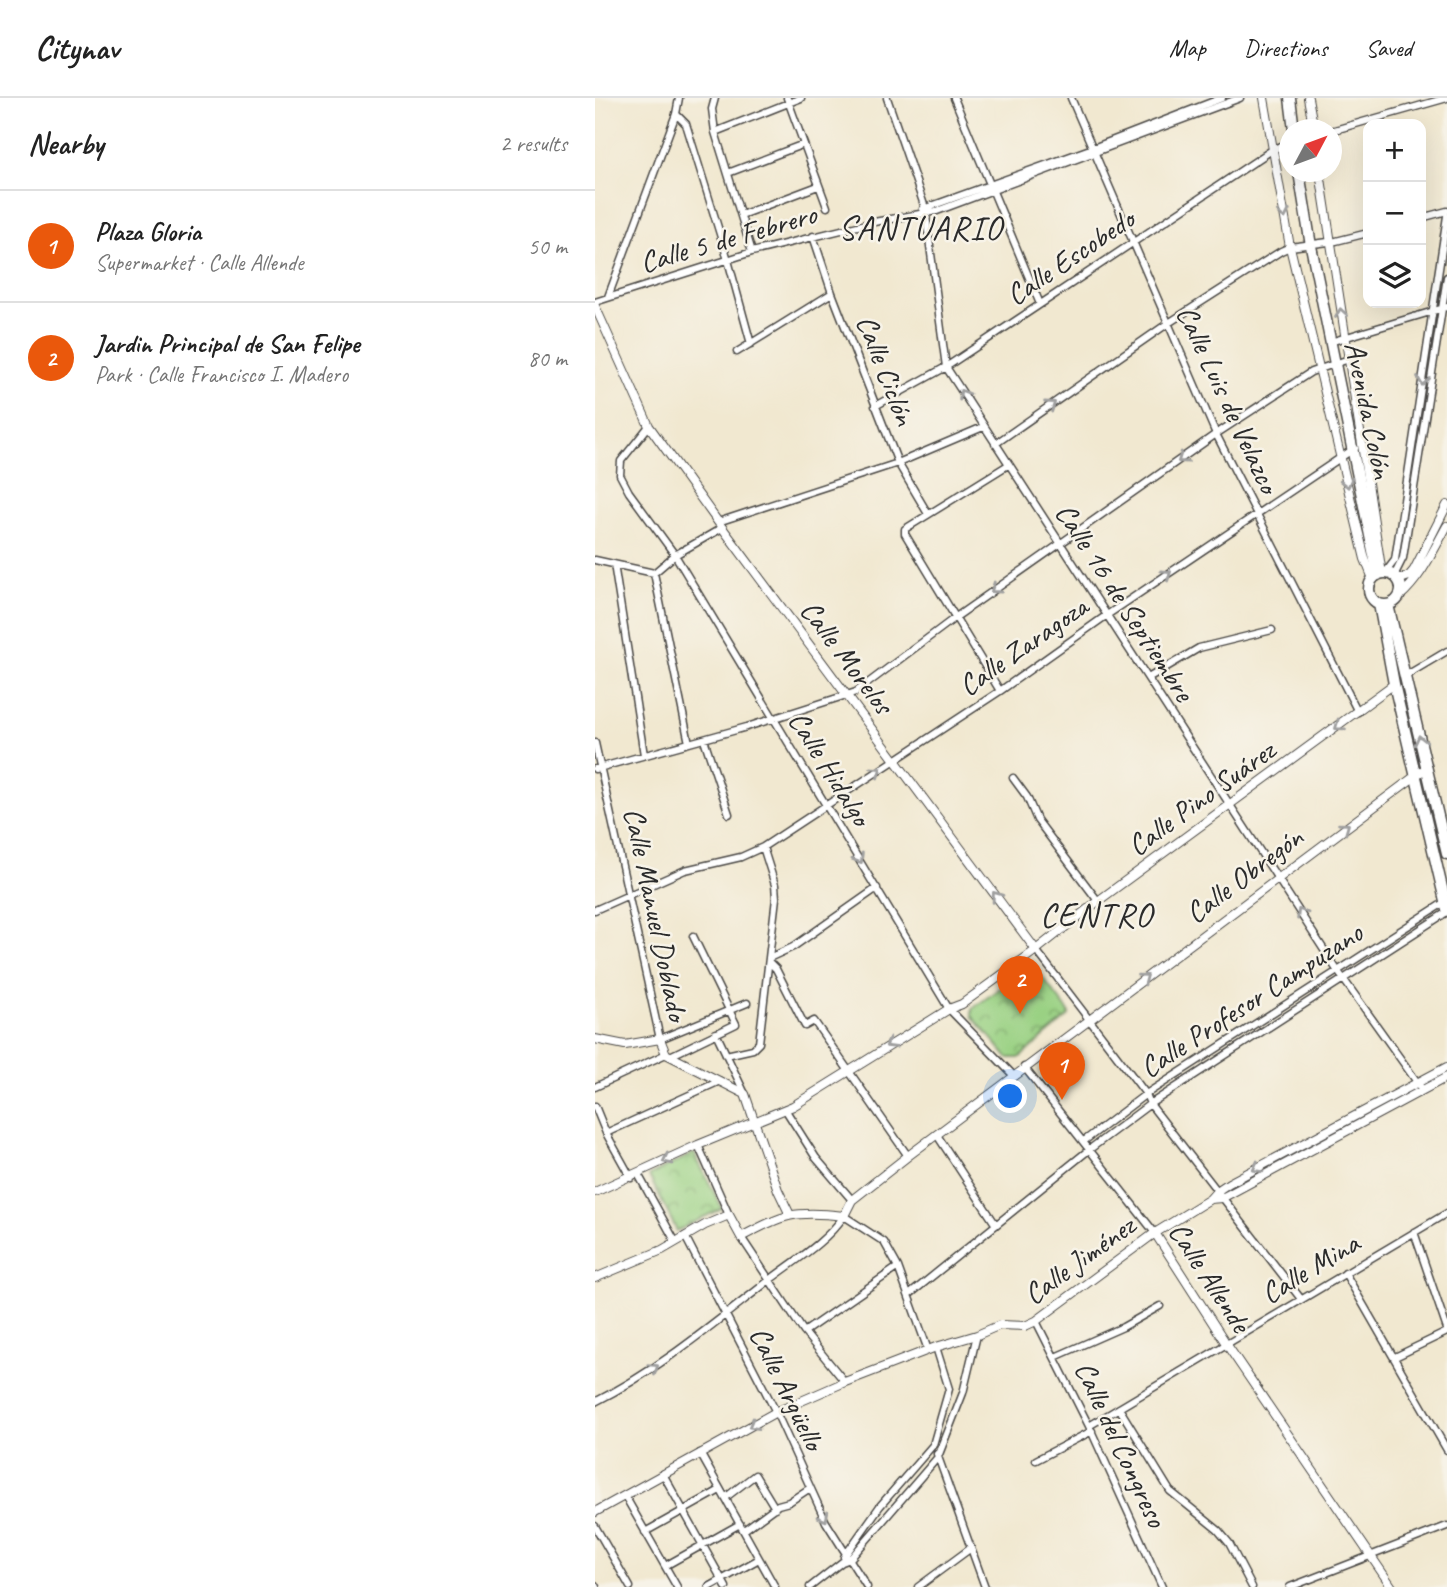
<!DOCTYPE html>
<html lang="en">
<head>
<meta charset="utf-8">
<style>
	:root { --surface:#fff; --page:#f6f6f6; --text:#222; --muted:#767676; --line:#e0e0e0; --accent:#ea580c }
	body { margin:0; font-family:Caveat,sans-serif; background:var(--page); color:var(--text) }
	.controls { position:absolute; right:21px; top:21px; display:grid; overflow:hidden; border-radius:14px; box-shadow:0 7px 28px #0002 }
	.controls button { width:63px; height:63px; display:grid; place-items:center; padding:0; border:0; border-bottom:2px solid var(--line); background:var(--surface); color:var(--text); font:35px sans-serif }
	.compass { position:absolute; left:684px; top:21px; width:63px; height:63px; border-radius:50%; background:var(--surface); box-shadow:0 7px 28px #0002; rotate:49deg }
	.you { position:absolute; left:416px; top:999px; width:24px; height:24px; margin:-18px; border:5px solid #fff; border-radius:50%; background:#1a73e8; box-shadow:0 0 0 10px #1a73e833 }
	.badge { display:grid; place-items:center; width:46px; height:46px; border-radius:50%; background:var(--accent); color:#fff; font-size:23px; font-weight:700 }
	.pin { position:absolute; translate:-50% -58px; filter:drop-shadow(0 2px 4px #0008) }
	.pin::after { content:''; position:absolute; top:37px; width:24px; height:21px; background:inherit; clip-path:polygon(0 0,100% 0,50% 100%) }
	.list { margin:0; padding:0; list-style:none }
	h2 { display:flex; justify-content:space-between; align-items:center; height:91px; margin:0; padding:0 28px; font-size:30px }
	h2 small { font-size:23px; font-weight:400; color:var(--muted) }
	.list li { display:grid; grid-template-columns:46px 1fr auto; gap:21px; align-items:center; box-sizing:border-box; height:112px; padding:0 28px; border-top:2px solid var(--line) }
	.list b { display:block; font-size:26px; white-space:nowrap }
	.list p { margin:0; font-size:23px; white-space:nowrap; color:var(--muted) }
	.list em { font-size:23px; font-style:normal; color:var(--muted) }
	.icon { flex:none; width:38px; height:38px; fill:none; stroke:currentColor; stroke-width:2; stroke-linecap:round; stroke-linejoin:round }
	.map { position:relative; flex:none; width:852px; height:1489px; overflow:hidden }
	header { display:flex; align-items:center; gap:42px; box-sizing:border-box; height:98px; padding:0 35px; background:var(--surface); border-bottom:2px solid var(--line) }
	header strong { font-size:33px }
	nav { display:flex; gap:38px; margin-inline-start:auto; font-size:24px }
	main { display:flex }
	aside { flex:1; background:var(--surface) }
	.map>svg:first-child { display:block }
	.park { fill:url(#park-crowns); stroke:#627e57; stroke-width:2 }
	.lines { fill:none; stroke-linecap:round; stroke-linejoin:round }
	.minor-casing { stroke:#494744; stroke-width:9 }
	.tertiary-casing { stroke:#494744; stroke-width:10 }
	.primary-casing { stroke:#494744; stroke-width:13 }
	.minor { stroke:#fff; stroke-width:6 }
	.tertiary { stroke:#fff; stroke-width:8 }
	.primary { stroke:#fff; stroke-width:10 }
	.oneway { stroke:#a0a0a0 }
	.labels { text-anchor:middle; stroke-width:5; stroke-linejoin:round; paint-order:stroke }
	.street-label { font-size:30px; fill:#2b2b2b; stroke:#f7f3e8 }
	.quarter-label { font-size:33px; letter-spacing:2px; fill:#2b2b2b; stroke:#f7f3e8 }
</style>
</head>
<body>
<header>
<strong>Citynav</strong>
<nav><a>Map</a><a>Directions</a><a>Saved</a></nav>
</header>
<main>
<aside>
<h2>Nearby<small>2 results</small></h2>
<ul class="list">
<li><span class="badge">1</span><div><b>Plaza Gloria</b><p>Supermarket · Calle Allende</p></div><em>50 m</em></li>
<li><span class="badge">2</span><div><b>Jardin Principal de San Felipe</b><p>Park · Calle Francisco I. Madero</p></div><em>80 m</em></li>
</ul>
</aside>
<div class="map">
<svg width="852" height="1489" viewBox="0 0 852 1489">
	<defs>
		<pattern id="park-crowns" width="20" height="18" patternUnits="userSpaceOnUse" patternTransform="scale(1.75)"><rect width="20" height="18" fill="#9ad183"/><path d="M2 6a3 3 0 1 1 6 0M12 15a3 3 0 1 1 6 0" fill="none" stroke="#7eaa6b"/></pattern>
	</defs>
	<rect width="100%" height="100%" fill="#f7f3e8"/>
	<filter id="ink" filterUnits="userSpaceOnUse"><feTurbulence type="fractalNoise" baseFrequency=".0143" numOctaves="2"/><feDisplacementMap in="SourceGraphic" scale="14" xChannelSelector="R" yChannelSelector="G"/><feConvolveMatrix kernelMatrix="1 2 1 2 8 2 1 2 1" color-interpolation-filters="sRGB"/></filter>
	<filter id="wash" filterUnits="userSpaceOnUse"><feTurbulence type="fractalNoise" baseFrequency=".00686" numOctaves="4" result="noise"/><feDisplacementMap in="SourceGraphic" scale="28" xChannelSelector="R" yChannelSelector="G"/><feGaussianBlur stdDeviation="1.57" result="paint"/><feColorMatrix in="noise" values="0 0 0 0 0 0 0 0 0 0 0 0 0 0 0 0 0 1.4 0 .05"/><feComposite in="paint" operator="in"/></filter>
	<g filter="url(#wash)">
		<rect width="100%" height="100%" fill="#f1e8d0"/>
		<path class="park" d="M 432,870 L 444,875 L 474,914 L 474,918 L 424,960 L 413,960 L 377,918 L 377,911 Z
			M 99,1055 L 127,1110 L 82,1133 L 54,1078 Z"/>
	</g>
	<g filter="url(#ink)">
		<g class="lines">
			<g class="minor-casing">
				<path id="minor" d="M 120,0 L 117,11 L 120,34 L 157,154
					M 192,0 L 232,109
					M 292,0 L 330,110 L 351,269 L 742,872 L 827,991
					M 359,0 L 445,206
					M 476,0 L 621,336 L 763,614
					M 81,16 L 91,26 L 133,162 L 156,246
					M 736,33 L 852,0
					M 120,34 L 206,0
					M 133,75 L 209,46
					M 328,111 L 498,50 L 627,0
					M 146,117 L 223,88
					M 826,120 L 852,113
					M 218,138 L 237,195 L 303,365 L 333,416
					M 13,199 L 81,16 L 84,0
					M 0,204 L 157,154 L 279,124 L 342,113 L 645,0
					M 735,244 L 852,209
					M 142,254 L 237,195
					M 280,308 L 351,269 L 677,52 L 694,45
					M 54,328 L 26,363 L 25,377 L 34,394 L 80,457 L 354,911 L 419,978
					M 400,346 L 572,226 L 686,153 L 695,149 L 741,143 L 773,135
					M 123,424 L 303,365 L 388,329
					M 0,462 L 59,475
					M 19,466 L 49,657
					M 59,475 L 94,645
					M 59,475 L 80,457 L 127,430
					M 790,475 L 800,462 L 852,118
					M 799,478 L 808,460 L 852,179
					M 810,578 L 852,553
					M 553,580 L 604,550 L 677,532
					M 405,593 L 310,436 L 310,431 L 413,367
					M 109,641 L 134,716
					M 0,645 L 65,941 L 152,905
					M 0,671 L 152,629 L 261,594 L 361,519 L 621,336 L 716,274 L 754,261
					M 418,680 L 432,699 L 442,722 L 503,803
					M 0,812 L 90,772 L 146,759 L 168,749 L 405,593 L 512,517 L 760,350
					M 441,852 L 551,996 L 555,1006 L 706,1201
					M 174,860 L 198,849 L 282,790
					M 174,864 L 181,871 L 210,928 L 219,923 L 313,1058
					M 121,935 L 150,996
					M 131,957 L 158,951 L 164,945 L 181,800 L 180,787 L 168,749
					M 75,958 L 141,926 L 98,838
					M 429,969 L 560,1135
					M 0,989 L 71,956
					M 0,1008 L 11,1035 L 36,1080
					M 190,1011 L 221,1060 L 257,1102
					M 11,1035 L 125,983
					M 342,1037 L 401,1127
					M 489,1043 L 551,996 L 850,804
					M 103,1047 L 134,1117
					M 43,1076 L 80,1143
					M 819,1134 L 852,1231
					M 90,1138 L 181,1314 L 231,1424 L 272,1489
					M 146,1139 L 209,1234 L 250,1284
					M 750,1175 L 852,1352
					M 314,1197 L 495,1051 L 555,1006 L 852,814
					M 441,1223 L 494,1328 L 567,1489
					M 209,1234 L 303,1169
					M 460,1259 L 528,1229 L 565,1208
					M 800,1259 L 852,1234
					M 0,1304 C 64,1272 119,1225 176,1181 C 201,1162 231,1144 249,1118 L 289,1144 L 303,1169 L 333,1252
					M 524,1310 L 575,1393 L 623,1432 L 634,1445 L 657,1489
					M 494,1328 L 852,1115
					M 105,1355 L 180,1489
					M 342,1356 L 390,1489
					M 441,1362 L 497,1333
					M 68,1376 L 131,1489
					M 30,1398 L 82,1489
					M 130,1400 L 160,1377 L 180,1410
					M 0,1428 L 35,1489
					M 149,1432 L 183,1407 L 194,1404 L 215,1390
					M 50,1434 L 125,1392
					M 249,1459 L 285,1408 L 338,1347 L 354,1291 L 341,1249
					M 70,1468 L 145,1426
					M 0,1487 L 1,1489
					M 114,1489 L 164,1461
					M 215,1489 L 247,1464 L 255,1461 L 343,1359 L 368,1295 L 382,1237
					M 323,1489 L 376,1450
					M 695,1489 L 852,1428"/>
			</g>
			<g class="tertiary-casing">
				<path id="tertiary" d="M 669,0 L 695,149 L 770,461 L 778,481
					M 713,0 L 719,32
					M 725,74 L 787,476
					M 0,208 L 54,328 L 123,424 L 441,852
					M 803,482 L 814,478 L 819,472 L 852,407
					M 804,499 C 826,480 838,453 852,428
					M 0,941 L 30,947 L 65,941 L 71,956 L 150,996 L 183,1092 L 195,1117
					M 0,1094 L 103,1047 L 198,1008 L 354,911 L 367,906 L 441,852 L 503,803 L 799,586
					M 615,1101 L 627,1100 L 852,979
					M 560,1135 L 632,1247 L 797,1489
					M 0,1180 L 67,1152 L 110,1127 L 134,1117 L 146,1139 C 190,1116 199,1112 249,1118 L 257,1102 L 313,1058 L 831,670
					M 0,1414 L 181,1314 L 250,1284 L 341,1249 L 382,1237 L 405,1227 L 430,1228 L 441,1223 L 560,1135 L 615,1101 L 622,1093 L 634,1085 L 852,969"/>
			</g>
			<g class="primary-casing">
				<path id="primary" d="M 695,0 L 699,32
					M 704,74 L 716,148 L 783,477
					M774 491a16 16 0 1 1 32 0a16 16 0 1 1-32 0Z
					M 784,506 L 799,586 L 852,811
					M 793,507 L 852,756"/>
			</g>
			<use href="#minor" class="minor"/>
			<use href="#tertiary" class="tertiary"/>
			<use href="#primary" class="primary"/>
		</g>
		<defs><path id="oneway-chevron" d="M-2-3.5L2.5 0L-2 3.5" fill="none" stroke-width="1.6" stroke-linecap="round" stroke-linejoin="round" transform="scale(1.75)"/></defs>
		<g class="oneway">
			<use href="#oneway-chevron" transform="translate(689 116) rotate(79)"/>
			<use href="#oneway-chevron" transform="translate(746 215) rotate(-99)"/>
			<use href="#oneway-chevron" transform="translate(828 283) rotate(99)"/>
			<use href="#oneway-chevron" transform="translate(368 296) rotate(-122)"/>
			<use href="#oneway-chevron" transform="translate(456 307) rotate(-35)"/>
			<use href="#oneway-chevron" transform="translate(587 361) rotate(145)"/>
			<use href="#oneway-chevron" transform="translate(752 385) rotate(76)"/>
			<use href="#oneway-chevron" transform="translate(572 476) rotate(-34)"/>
			<use href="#oneway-chevron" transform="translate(400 491) rotate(145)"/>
			<use href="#oneway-chevron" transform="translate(744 628) rotate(144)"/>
			<use href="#oneway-chevron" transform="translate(825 642) rotate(-103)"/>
			<use href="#oneway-chevron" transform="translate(282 673) rotate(-34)"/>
			<use href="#oneway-chevron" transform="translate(750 729) rotate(-36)"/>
			<use href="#oneway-chevron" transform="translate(264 761) rotate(58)"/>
			<use href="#oneway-chevron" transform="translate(401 798) rotate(-126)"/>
			<use href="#oneway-chevron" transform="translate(706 815) rotate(-122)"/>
			<use href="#oneway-chevron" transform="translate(549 880) rotate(-37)"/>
			<use href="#oneway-chevron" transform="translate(295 946) rotate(149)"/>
			<use href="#oneway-chevron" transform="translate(72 1062) rotate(154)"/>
			<use href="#oneway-chevron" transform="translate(662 1070) rotate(152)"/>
			<use href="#oneway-chevron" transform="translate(59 1270) rotate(-33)"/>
			<use href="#oneway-chevron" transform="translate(158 1327) rotate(151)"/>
			<use href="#oneway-chevron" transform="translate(229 1419) rotate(62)"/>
		</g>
	</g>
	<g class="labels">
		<g class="street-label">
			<text transform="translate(133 140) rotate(-16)" y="10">Calle 5 de Febrero</text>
			<text transform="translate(475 159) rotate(-34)" y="10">Calle Escobedo</text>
			<text transform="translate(291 272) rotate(69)" y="10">Calle Ciclón</text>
			<text transform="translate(633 301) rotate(65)" y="10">Calle Luis de Velazco</text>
			<text transform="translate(774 312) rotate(78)" y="10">Avenida Colón</text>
			<text transform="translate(530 504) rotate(57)" y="10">Calle 16 de Septiembre</text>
			<text transform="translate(428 548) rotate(-35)" y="10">Calle Zaragoza</text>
			<text transform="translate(252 559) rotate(53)" y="10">Calle Morelos</text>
			<text transform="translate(235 670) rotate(58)" y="10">Calle Hidalgo</text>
			<text transform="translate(606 700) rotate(-36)" y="10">Calle Pino Suárez</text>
			<text transform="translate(649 777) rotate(-37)" y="10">Calle Obregón</text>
			<text transform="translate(61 816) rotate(78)" y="10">Calle Manuel Doblado</text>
			<text transform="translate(656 902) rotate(-33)" y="10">Calle Profesor Campuzano</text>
			<text transform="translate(484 1162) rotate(-36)" y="10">Calle Jiménez</text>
			<text transform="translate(715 1170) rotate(-31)" y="10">Calle Mina</text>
			<text transform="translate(615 1179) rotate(57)" y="10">Calle Allende</text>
			<text transform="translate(192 1290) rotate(64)" y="10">Calle Argüello</text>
			<text transform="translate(526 1346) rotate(65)" y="10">Calle del Congreso</text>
		</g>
		<g class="quarter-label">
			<text x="326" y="141">SANTUARIO</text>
			<text x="502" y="828">CENTRO</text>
		</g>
	</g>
</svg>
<div class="controls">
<button>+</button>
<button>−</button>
<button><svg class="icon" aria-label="layers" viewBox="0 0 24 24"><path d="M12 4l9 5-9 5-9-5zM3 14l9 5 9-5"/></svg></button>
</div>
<svg class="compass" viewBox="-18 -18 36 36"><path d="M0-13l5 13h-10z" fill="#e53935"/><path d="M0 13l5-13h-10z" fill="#767676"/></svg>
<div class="you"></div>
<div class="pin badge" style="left:467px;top:1002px">1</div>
<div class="pin badge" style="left:425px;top:916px">2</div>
</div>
</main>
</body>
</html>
